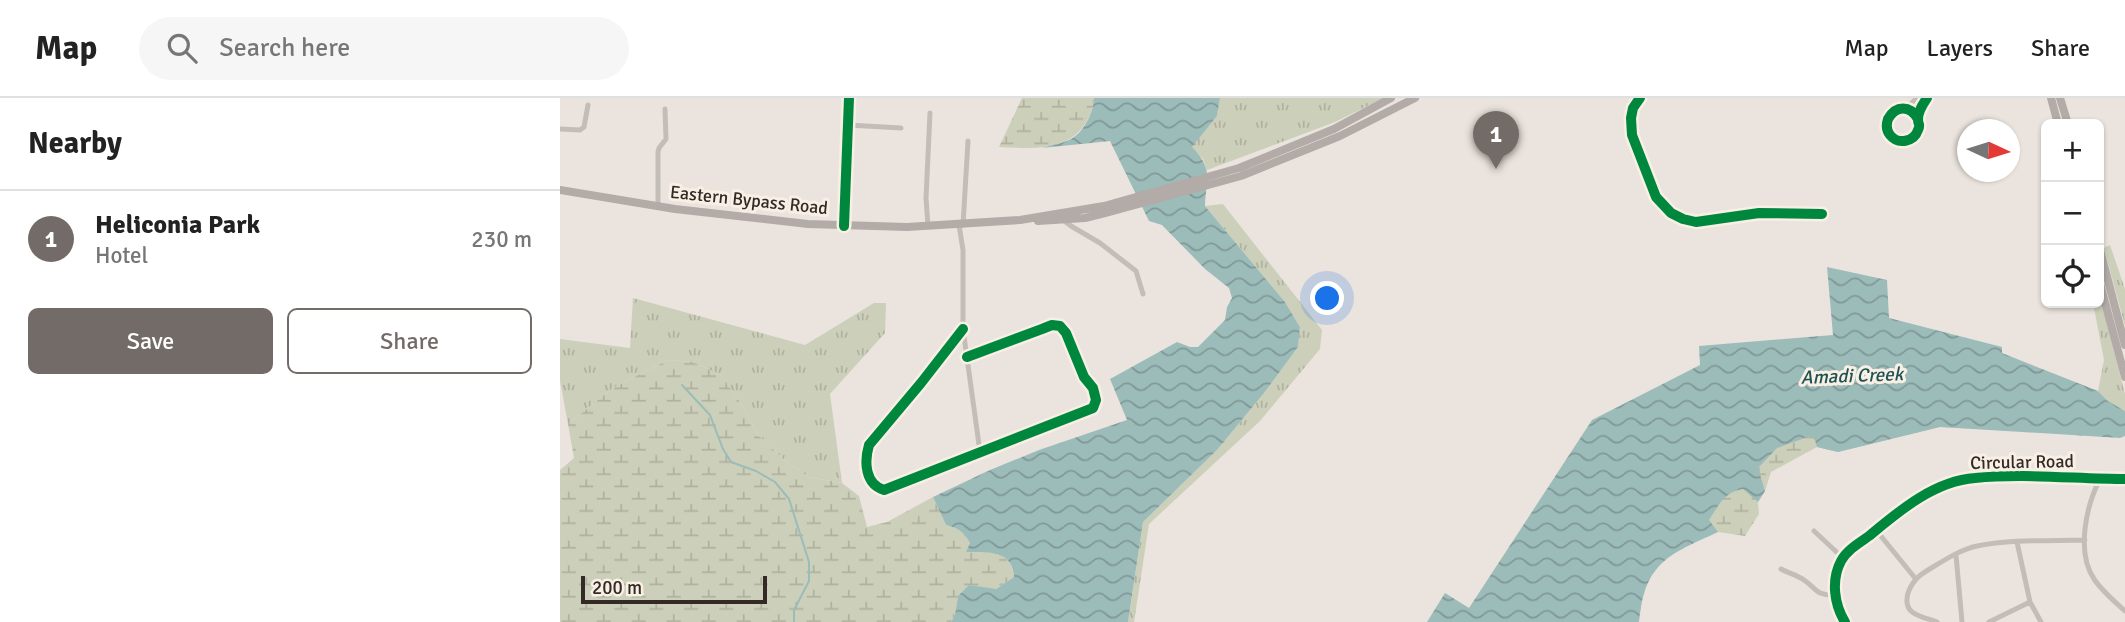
<!DOCTYPE html>
<html lang="en">
<head>
<meta charset="utf-8">
<style>
	:root { --surface:#fff; --page:#f6f6f6; --text:#222; --muted:#767676; --line:#e0e0e0; --accent:#736b67 }
	body { margin:0; font-family:Signika,sans-serif; background:var(--page); color:var(--text) }
	.controls { position:absolute; right:21px; top:21px; display:grid; overflow:hidden; border-radius:10px; box-shadow:0 2px 5px #0004 }
	.controls button { width:63px; height:63px; display:grid; place-items:center; padding:0; border:0; border-bottom:2px solid var(--line); background:var(--surface); color:var(--text); font:35px sans-serif }
	.compass { position:absolute; left:1397px; top:21px; width:63px; height:63px; border-radius:50%; background:var(--surface); box-shadow:0 2px 5px #0004; rotate:94deg }
	.scale { position:absolute; left:21px; bottom:18px; width:186px; box-sizing:border-box; padding-left:7px; border:4px solid #332a27; border-top:0; font-size:19px; line-height:24px; white-space:nowrap; color:#332a27; -webkit-text-stroke:5px #f8efe5; paint-order:stroke }
	.you { position:absolute; left:768px; top:201px; width:24px; height:24px; margin:-18px; border:5px solid #fff; border-radius:50%; background:#1a73e8; box-shadow:0 0 0 10px #1a73e833 }
	.badge { display:grid; place-items:center; width:46px; height:46px; border-radius:50%; background:var(--accent); color:#fff; font-size:23px; font-weight:700 }
	.pin { position:absolute; translate:-50% -58px; filter:drop-shadow(0 2px 4px #0008) }
	.pin::after { content:''; position:absolute; top:37px; width:24px; height:21px; background:inherit; clip-path:polygon(0 0,100% 0,50% 100%) }
	.list { margin:0; padding:0; list-style:none }
	h2 { display:flex; justify-content:space-between; align-items:center; height:91px; margin:0; padding:0 28px; font-size:30px }
	h2 small { font-size:23px; font-weight:400; color:var(--muted) }
	.list li { display:grid; grid-template-columns:46px 1fr auto; gap:21px; align-items:center; box-sizing:border-box; height:98px; padding:0 28px; border-top:2px solid var(--line) }
	.list b { display:block; font-size:26px; white-space:nowrap }
	.list p { margin:0; font-size:23px; white-space:nowrap; color:var(--muted) }
	.list em { font-size:23px; font-style:normal; color:var(--muted) }
	.actions { display:flex; gap:14px; padding:21px 28px }
	.actions a { flex:1; padding:16px 0; border:2px solid var(--accent); border-radius:10px; text-align:center; font-size:24px; color:var(--accent) }
	.actions .main { background:var(--accent); color:#fff }
	.icon { flex:none; width:38px; height:38px; fill:none; stroke:currentColor; stroke-width:2; stroke-linecap:round; stroke-linejoin:round }
	.map { position:relative; flex:none; width:1565px; height:524px; overflow:hidden }
	header { display:flex; align-items:center; gap:42px; box-sizing:border-box; height:98px; padding:0 35px; background:var(--surface); border-bottom:2px solid var(--line) }
	header strong { font-size:33px }
	nav { display:flex; gap:38px; margin-inline-start:auto; font-size:24px }
	.search { width:490px; height:63px; background:var(--page); display:flex; align-items:center; gap:18px; box-sizing:border-box; padding:0 24px; border-radius:38px; color:var(--muted); font-size:26px }
	main { display:flex }
	aside { flex:1; background:var(--surface) }
	.map>svg:first-child { display:block }
	.grass { fill:url(#grass-tufts) }
	.wetland { fill:url(#wetland-marsh) }
	.water { fill:url(#water-waves) }
	.lines { fill:none; stroke-linecap:round; stroke-linejoin:round }
	.stream { stroke:#9cbcba; stroke-width:2 }
	.street { stroke:#c3bdb8; stroke-width:5 }
	.primary { stroke:#b2aba7; stroke-width:8 }
	.cycleway-casing { stroke:#f8efe5; stroke-width:15 }
	.cycleway { stroke:#00873e; stroke-width:10 }
	.labels { text-anchor:middle; stroke-width:6; stroke-linejoin:round; paint-order:stroke }
	.street-label { font-size:18px; fill:#332a27; stroke:#f8efe5 }
	.water-label { font-size:19px; font-style:italic; fill:#1e5153; stroke:#f8efe5 }
</style>
</head>
<body>
<header>
<strong>Map</strong>
<div class="search"><svg class="icon" aria-label="search" viewBox="0 0 24 24"><circle cx="10" cy="10" r="6"/><path d="M15 15l6 6"/></svg>Search here</div>
<nav><a>Map</a><a>Layers</a><a>Share</a></nav>
</header>
<main>
<aside>
<h2>Nearby<small></small></h2>
<ul class="list">
<li><span class="badge">1</span><div><b>Heliconia Park</b><p>Hotel</p></div><em>230 m</em></li>
</ul>
<div class="actions"><a class="main">Save</a><a>Share</a></div>
</aside>
<div class="map">
<svg width="1565" height="524" viewBox="0 0 1565 524">
	<defs>
		<pattern id="grass-tufts" width="24" height="20" patternUnits="userSpaceOnUse" patternTransform="scale(1.75)"><rect width="24" height="20" fill="#cccfb9"/><path d="M3 7l-1-3M5 7V3M7 7l1-3M15 17l-1-3M17 17v-4M19 17l1-3" fill="none" stroke="#b0b29f"/></pattern>
		<pattern id="wetland-marsh" width="20" height="14" patternUnits="userSpaceOnUse" patternTransform="scale(1.75)"><rect width="20" height="14" fill="#cccfb9"/><path d="M1 5h8M5 5V1M11 12h8M15 12V8" fill="none" stroke="#b0b29f"/></pattern>
		<pattern id="water-waves" width="16" height="10" patternUnits="userSpaceOnUse" patternTransform="scale(1.75)"><rect width="16" height="10" fill="#9cbcba"/><path d="M0 5q4-4 8 0t8 0" fill="none" stroke="#809997"/></pattern>
	</defs>
	<rect width="100%" height="100%" fill="#ebe4de"/>
	<path class="grass" d="M 660,0 L 824,0 L 775,24 L 647,72 L 643,61 L 631,49 L 657,18 Z
		M 663,106 L 762,232 L 760,251 L 700,323 L 589,426 L 574,524 L 568,524 L 583,424 L 657,352 L 704,295 L 738,249 L 740,229 L 725,204 L 645,108 Z
		M 1550,147 L 1565,191 L 1565,228 L 1544,150 Z
		M 1539,195 L 1565,296 L 1565,313 L 1548,303 L 1538,293 L 1544,262 L 1533,205 L 1539,205 Z
		M 73,200 L 245,247 L 314,205 L 326,205 L 325,235 L 270,296 L 282,385 L 248,379 L 222,360 L 199,338 L 182,307 L 161,277 L 133,264 L 108,262 L 53,290 L 8,326 L 0,283 L 0,241 L 70,250 Z"/>
	<path class="wetland" d="M 462,0 L 534,0 C 534,8 530,18 525,26 C 506,55 469,50 439,49 Z
		M 108,262 L 133,264 L 161,277 L 182,307 L 199,338 L 222,360 L 248,379 L 282,385 L 299,398 L 307,429 L 327,424 L 373,399 L 386,427 C 398,430 404,434 410,445 L 407,453 C 428,454 452,452 454,479 L 436,491 L 398,498 L 395,517 L 391,524 L 0,524 L 0,372 L 14,360 L 8,326 L 53,290 Z
		M 1273,322 L 1440,332 L 1380,329 L 1278,354 L 1257,349 L 1211,374 L 1205,393 L 1198,404 L 1199,416 L 1185,438 L 1158,434 L 1118,452 L 1102,464 L 1088,482 L 1083,495 L 1079,524 L 1072,524 L 1074,496 L 1179,360 Z"/>
	<path class="water" d="M 534,0 L 660,0 L 657,18 L 632,49 C 654,72 646,79 645,108 L 725,204 L 740,229 L 738,249 L 704,295 L 657,352 L 583,424 L 568,524 L 391,524 L 395,517 L 398,498 L 409,487 L 436,491 L 454,479 C 453,452 427,454 406,454 L 410,445 C 404,434 398,430 386,427 L 373,399 L 430,372 L 479,352 L 567,322 L 550,281 L 617,244 L 630,249 L 638,249 L 665,222 L 667,209 L 672,200 L 669,190 L 645,171 L 602,127 L 589,123 L 550,43 L 482,50 C 491,47 501,46 509,42 C 523,36 534,14 534,0 Z
		M 1267,169 L 1327,182 L 1329,220 L 1442,249 L 1442,255 L 1538,293 L 1548,303 L 1565,313 L 1565,338 L 1560,340 L 1380,329 L 1278,354 L 1257,349 L 1255,342 L 1250,338 L 1217,350 L 1198,370 L 1205,393 L 1198,404 L 1183,391 C 1165,393 1158,408 1149,422 L 1158,434 C 1108,457 1085,464 1079,524 L 867,524 L 885,495 L 909,510 L 1032,322 L 1140,267 L 1139,248 L 1273,237 Z"/>
	<g class="lines">
		<path class="stream" d="M 122,287 L 150,317 L 163,351 L 171,364 L 196,373 L 215,384 L 229,401 L 249,464 L 249,483 L 234,512 L 234,524"/>
		<path class="street" d="M 1080,0 L 1073,10 L 1071,20 L 1072,37 L 1096,99 L 1111,115 L 1123,121 L 1136,124 L 1199,115 L 1262,116
			M 1346,10 L 1357,0
			M 1358,21 C 1350,7 1336,7 1328,21 C 1326,27 1326,32 1330,37 C 1338,47 1354,44 1358,32 C 1361,25 1358,28 1358,21 C 1358,13 1363,6 1367,0
			M 288,27 L 341,30
			M 0,31 L 20,32 L 24,29 L 28,7
			M 98,108 L 98,54 L 99,50 L 106,41 L 105,11
			M 503,122 L 511,128 L 540,145 L 576,173 L 583,196
			M 399,127 L 403,152 L 403,231 L 420,354
			M 403,127 L 408,43
			M 284,128 L 289,0
			M 368,128 L 366,100 L 370,15
			M 403,231 L 361,285 L 309,347 C 304,364 305,386 324,392 L 533,310 L 536,302 L 533,290 L 524,279 L 506,235 L 500,228 L 492,227 L 482,231 L 407,259
			M 1540,381 C 1526,408 1516,454 1534,481 C 1542,493 1554,503 1565,513
			M 1316,432 L 1355,480
			M 1254,433 L 1283,460
			M 1457,444 L 1470,504 L 1481,524
			M 1396,457 L 1402,524
			M 1221,471 C 1228,475 1237,477 1244,482 C 1257,491 1256,498 1276,497
			M 1285,524 C 1274,506 1271,482 1281,463 C 1287,452 1299,445 1309,438 C 1339,413 1374,383 1415,380 C 1463,375 1517,381 1565,381
			M 1377,524 C 1361,518 1342,517 1348,495 C 1353,481 1361,476 1373,469 C 1386,461 1402,451 1417,448 C 1452,441 1490,443 1525,442
			M 1429,524 L 1470,504"/>
		<path class="primary" d="M 1491,0 L 1498,26
			M 1500,0 L 1508,26
			M 0,92 L 115,111 L 248,126 L 347,129 L 460,122 L 544,108 L 679,70 L 774,31 L 831,0
			M 478,123 L 525,120 L 545,115 L 681,78 L 780,38 L 855,0
			M 1539,148 L 1565,247
			M 1539,182 L 1565,279"/>
		<g class="cycleway-casing">
			<path id="cycleway" d="M 1080,0 L 1073,10 L 1071,20 L 1072,37 L 1096,99 L 1111,115 L 1123,121 L 1136,124 L 1199,115 L 1262,116
				M 1358,21 C 1350,7 1336,7 1328,21 C 1326,27 1326,32 1330,37 C 1338,47 1354,44 1358,32 C 1361,25 1358,28 1358,21 C 1358,13 1363,6 1367,0
				M 284,128 L 289,0
				M 403,231 L 361,285 L 309,347 C 304,364 305,386 324,392 L 533,310 L 536,302 L 533,290 L 524,279 L 506,235 L 500,228 L 492,227 L 482,231 L 407,259
				M 1285,524 C 1274,506 1271,482 1281,463 C 1287,452 1299,445 1309,438 C 1339,413 1374,383 1415,380 C 1463,375 1517,381 1565,381"/>
		</g>
		<use href="#cycleway" class="cycleway"/>
	</g>
	<g class="labels">
		<g class="street-label">
			<text transform="translate(189 102) rotate(6)" y="6">Eastern Bypass Road</text>
			<text transform="translate(1462 364) rotate(-1)" y="6">Circular Road</text>
		</g>
		<g class="water-label">
			<text transform="translate(1292 277) rotate(-2)" y="7">Amadi Creek</text>
		</g>
	</g>
</svg>
<div class="controls">
<button>+</button>
<button>−</button>
<button><svg class="icon" aria-label="locate" viewBox="0 0 24 24"><circle cx="12" cy="12" r="6"/><path d="M12 2v4M12 18v4M2 12h4M18 12h4"/></svg></button>
</div>
<svg class="compass" viewBox="-18 -18 36 36"><path d="M0-13l5 13h-10z" fill="#e53935"/><path d="M0 13l5-13h-10z" fill="#767676"/></svg>
<div class="scale">200 m</div>
<div class="you"></div>
<div class="pin badge" style="left:936px;top:71px">1</div>
</div>
</main>
</body>
</html>
